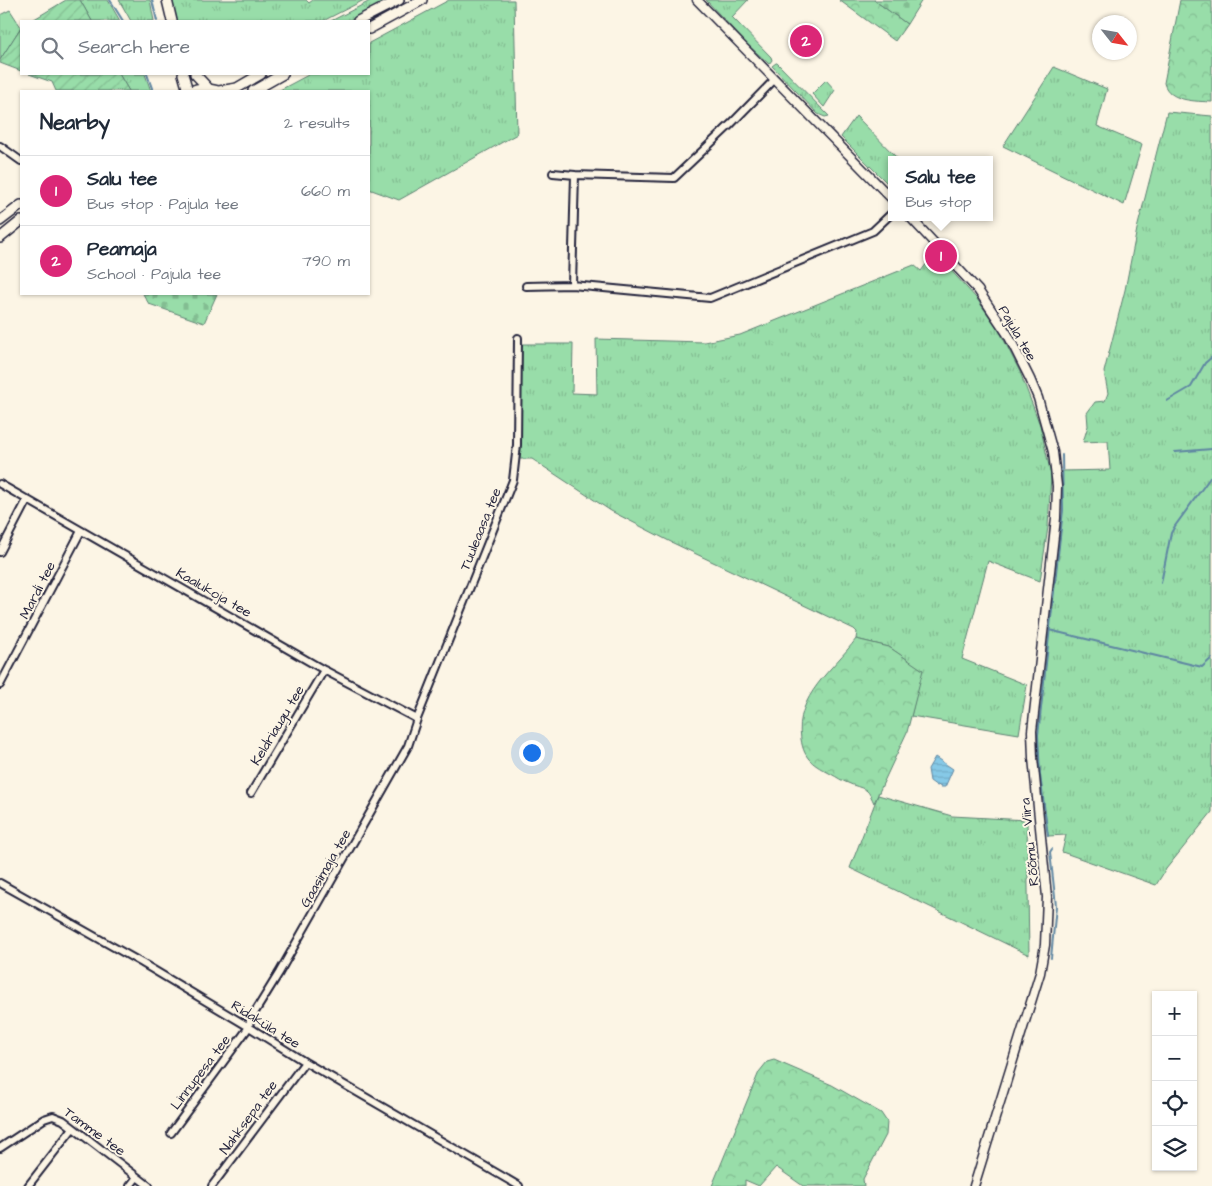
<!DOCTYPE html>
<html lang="en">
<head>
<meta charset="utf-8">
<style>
	:root { --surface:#fff; --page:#f6f6f7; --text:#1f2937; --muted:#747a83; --line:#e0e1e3; --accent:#db2777 }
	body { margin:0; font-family:"Architects Daughter",sans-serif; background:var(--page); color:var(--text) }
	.controls { position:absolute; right:15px; bottom:15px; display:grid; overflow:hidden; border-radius:0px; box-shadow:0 1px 4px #0004 }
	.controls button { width:45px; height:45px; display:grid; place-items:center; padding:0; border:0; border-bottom:1px solid var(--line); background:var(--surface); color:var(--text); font:25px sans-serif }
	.compass { position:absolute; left:1092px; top:15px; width:45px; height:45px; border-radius:50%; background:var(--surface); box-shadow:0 1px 4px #0004; rotate:121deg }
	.you { position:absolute; left:531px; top:752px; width:18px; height:18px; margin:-12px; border:4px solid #fff; border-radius:50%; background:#1a73e8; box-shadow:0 0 0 8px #1a73e833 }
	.badge { display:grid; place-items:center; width:32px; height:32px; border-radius:50%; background:var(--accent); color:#fff; font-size:16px; font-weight:700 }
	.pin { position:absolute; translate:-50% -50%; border:2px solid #fff; box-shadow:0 1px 5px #0006 }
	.popup { position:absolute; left:888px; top:156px; width:105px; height:65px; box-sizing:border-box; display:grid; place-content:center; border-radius:0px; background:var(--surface); filter:drop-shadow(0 1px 4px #0005); font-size:16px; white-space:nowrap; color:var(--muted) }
	.popup b { font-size:19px; color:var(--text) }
	.popup::after { content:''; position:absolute; left:50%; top:100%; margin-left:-10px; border:10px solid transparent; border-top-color:var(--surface) }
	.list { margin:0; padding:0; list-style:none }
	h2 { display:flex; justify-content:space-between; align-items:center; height:65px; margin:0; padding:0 20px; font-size:21px }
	h2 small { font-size:16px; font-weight:400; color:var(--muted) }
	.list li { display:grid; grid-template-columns:32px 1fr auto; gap:15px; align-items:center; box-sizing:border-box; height:70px; padding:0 20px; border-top:1px solid var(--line) }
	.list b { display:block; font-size:19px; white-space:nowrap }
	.list p { margin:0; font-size:16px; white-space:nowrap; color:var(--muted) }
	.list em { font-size:16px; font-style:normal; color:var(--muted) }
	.icon { flex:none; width:28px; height:28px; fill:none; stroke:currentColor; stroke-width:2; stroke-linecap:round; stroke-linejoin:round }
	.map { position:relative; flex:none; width:1212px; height:1186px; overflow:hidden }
	.search { position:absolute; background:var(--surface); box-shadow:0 1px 4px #0004; left:20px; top:20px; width:350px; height:55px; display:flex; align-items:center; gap:12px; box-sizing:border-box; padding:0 18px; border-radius:0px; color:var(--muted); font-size:19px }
	.panel { position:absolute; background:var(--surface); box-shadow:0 1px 4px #0004; left:20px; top:90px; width:350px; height:205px; border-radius:0px }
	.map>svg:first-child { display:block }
	.grass { fill:url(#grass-tufts); stroke:#5d8072 }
	.forest { fill:url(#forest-crowns); stroke:#5d8072 }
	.cemetery { fill:url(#cemetery-stones); stroke:#5d8072 }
	.garden { fill:url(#garden-furrows); stroke:#5d8072 }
	.water { fill:url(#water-rules); stroke:#5e86a2 }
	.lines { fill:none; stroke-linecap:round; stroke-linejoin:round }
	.stream { stroke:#5e86a2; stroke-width:2 }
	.minor-casing { stroke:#22223b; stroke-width:10 }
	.tertiary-casing { stroke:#22223b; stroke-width:11 }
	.secondary-casing { stroke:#22223b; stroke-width:12 }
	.minor { stroke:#fcf5e5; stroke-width:6 }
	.tertiary { stroke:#fcf5e5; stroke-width:8 }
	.secondary { stroke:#fcf5e5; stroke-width:9 }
	.labels { text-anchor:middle; stroke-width:4; stroke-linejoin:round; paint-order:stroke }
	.street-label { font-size:14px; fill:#22223b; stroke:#fcf5e5 }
</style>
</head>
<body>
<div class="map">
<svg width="1212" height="1186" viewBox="0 0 1212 1186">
	<defs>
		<pattern id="grass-tufts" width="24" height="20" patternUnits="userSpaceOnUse" patternTransform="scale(1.25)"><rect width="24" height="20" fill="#98dda9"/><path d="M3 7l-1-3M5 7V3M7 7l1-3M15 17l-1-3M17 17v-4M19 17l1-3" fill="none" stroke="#83bd92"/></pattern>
		<pattern id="forest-crowns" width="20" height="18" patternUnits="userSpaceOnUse" patternTransform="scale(1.25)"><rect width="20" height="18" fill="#98dda9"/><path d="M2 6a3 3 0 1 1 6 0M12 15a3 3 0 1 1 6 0" fill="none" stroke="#83bd92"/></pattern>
		<pattern id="cemetery-stones" width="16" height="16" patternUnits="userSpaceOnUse" patternTransform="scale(1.25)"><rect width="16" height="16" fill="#98dda9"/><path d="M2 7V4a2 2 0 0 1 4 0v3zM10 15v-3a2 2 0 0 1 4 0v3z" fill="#83bd92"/></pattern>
		<pattern id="garden-furrows" width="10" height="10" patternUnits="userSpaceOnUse" patternTransform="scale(1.25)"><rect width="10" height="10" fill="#98dda9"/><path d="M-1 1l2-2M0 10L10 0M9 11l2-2" fill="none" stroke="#83bd92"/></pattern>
		<pattern id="water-rules" width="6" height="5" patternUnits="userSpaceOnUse" patternTransform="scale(1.25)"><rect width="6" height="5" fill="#86c9e7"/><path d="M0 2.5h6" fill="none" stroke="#73acc7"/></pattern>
	</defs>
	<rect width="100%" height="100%" fill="#fcf5e5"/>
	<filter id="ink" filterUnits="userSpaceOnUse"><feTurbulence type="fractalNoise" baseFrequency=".02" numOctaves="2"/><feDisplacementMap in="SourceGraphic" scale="10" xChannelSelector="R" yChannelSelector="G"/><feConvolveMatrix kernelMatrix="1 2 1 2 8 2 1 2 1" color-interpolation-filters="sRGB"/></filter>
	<g filter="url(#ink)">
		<path class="grass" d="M 80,0 L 108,0 L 120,21 L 92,21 Z
			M 119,0 L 150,0 L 154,21 L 131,21 Z
			M 172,0 L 306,0 L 309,3 L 313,0 L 364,0 L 323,21 L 177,21 Z
			M 372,0 L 388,0 L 348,21 L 331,21 Z
			M 449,0 L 514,0 L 517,134 L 399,200 L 369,189 L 369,91 L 278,91 L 310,74 L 369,74 L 369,43 Z
			M 706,0 L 748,0 L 732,17 L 771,57 L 772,60 L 769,64 L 746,43 Z
			M 10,10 L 21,27 L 0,60 L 0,15 Z
			M 776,63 L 777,63 L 829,116 L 825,117 L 818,114 L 772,66 Z
			M 1054,67 L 1107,89 L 1097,126 L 1142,145 L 1124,205 L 1003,146 Z
			M 119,74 L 145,74 L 151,91 L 129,91 Z
			M 826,80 L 835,90 L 824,107 L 812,94 Z
			M 1167,112 L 1212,116 L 1212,812 L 1166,869 L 1156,885 L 1062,852 L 1066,835 L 1048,836 L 1040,775 L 1038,735 L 1063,510 L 1062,471 L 1110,470 L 1108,441 L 1083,442 L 1088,426 L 1087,413 L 1095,402 L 1105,401 L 1108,393 L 1104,372 L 1125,290 L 1137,229 Z
			M 856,116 L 899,160 L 892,160 L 892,188 L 841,137 Z
			M 930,259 L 936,260 L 947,266 L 977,299 L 1000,332 L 1020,372 L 1040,425 L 1051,475 L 1048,527 L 1040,581 L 988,561 L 962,659 L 1027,685 L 1019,734 L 911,716 L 922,670 L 889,647 L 856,639 L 857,632 L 854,629 L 671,542 L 611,511 L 532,459 L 517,459 L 518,344 L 573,344 L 572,393 L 597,394 L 596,339 L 704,342 L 740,335 L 914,265 L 921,271 Z
			M 878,795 L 952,816 L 1027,820 L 1029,955 L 850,868 Z"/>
		<path class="forest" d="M 839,0 L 874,0 L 907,24 L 895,41 Z
			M 1180,0 L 1212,0 L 1212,102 C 1196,101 1169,102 1164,83 Z
			M 856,639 L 889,647 L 923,670 L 907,732 L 874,803 C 872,799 870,793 866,790 C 861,787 854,786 848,783 C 842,781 837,777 831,774 C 814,765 804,760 801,739 C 794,696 834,669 856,639 Z
			M 774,1060 L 832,1085 L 881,1113 L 887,1122 L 886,1135 L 863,1179 L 864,1186 L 803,1186 L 776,1167 L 759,1186 L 745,1180 L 745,1186 L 712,1186 L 759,1072 L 767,1062 Z"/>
		<path class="cemetery" d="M 874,0 L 922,0 L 907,24 Z
			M 143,294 L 217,294 L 204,323 L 149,304 Z"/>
		<path class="garden" d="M 66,0 L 80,0 L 92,21 L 31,21 Z
			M 21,27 L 21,71 L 0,63 L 0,60 Z
			M 29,74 L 119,74 L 129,91 L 56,91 L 52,82 Z"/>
		<path class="water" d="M 935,757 L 953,769 L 945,787 L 941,787 L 940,785 L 937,786 L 930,781 L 928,769 Z"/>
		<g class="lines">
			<path class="stream" d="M 110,0 L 123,21
				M 152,0 L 157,21
				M 147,74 L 153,91
				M 1167,401 L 1191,387 L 1205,363 L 1212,357
				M 1175,452 L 1212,449
				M 1161,583 L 1171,533 L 1175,526 L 1212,475
				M 1049,630 L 1202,667 L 1212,658
				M 1048,836 L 1040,775 L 1038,735 L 1063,510 L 1062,455
				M 1051,958 L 1056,906 L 1050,852 L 1052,849"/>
			<g class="minor-casing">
				<path id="minor" d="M 0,146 L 21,161
					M 553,173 L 575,175 L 572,285
					M 575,175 L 674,178 L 731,124 L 775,79
					M 526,286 L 572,285 L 710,298 L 873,231 L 892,213
					M 0,484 L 324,670 L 417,719
					M 0,552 L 27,500
					M 0,685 L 81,531
					M 251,793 L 324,670
					M 0,883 L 142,963 L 249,1027 L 305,1062 L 519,1186
					M 171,1133 L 249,1027 L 250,1020 L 279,973 L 408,746 L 417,719 L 513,480 L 517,445 L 518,338
					M 0,1148 L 44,1119 L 53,1116 L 63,1120 L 149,1186
					M 28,1186 L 73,1128
					M 130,1186 L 137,1177
					M 212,1186 L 305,1062"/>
			</g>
			<g class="tertiary-casing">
				<path id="tertiary" d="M 697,0 L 892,199
					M 910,217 L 978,290 L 1008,335 L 1030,379 L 1038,398 L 1053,452 L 1057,486 L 1056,518 L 1032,731 L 1033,758 L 1047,897 L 1045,945 L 1040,973 L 974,1186"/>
			</g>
			<g class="secondary-casing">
				<path id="secondary" d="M 167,0 L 172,21
					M 358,21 L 399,0
					M 369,29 L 422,0
					M 183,74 L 188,91
					M 195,74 L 210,90
					M 192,91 C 201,86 209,89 218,91
					M 219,91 L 237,88 L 261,74
					M 253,91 L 283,74
					M 0,221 L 21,205
					M 0,238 L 21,221"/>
			</g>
			<use href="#minor" class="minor"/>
			<use href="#tertiary" class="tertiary"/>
			<use href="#secondary" class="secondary"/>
		</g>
	</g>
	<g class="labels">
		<g class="street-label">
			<text transform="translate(1018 333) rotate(60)" y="5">Pajula tee</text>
			<text transform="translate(480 529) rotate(-68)" y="5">Tuuleaasa tee</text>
			<text transform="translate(37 590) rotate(-63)" y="5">Mardi tee</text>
			<text transform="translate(214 592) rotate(30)" y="5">Kaalukoja tee</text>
			<text transform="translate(277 725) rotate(-59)" y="5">Keldriaugu tee</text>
			<text transform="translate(1029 842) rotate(-96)" y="5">Rõõmu — Viira</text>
			<text transform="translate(325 868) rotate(-60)" y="5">Gaasimaja tee</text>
			<text transform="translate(266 1024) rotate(32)" y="5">Ridaküla tee</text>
			<text transform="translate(200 1072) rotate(-53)" y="5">Linnupesa tee</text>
			<text transform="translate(248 1117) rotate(-54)" y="5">Nahksepa tee</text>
			<text transform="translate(95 1131) rotate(36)" y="5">Tamme tee</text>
		</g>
	</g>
</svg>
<div class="controls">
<button>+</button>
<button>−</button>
<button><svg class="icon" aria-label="locate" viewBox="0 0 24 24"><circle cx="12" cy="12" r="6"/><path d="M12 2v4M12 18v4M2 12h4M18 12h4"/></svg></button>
<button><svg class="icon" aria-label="layers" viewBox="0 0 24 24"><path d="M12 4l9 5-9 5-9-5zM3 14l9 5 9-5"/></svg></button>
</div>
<svg class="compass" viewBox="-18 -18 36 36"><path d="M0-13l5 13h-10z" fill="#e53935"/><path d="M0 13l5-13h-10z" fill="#747a83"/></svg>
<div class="you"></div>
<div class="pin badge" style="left:941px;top:256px">1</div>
<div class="popup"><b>Salu tee</b>Bus stop</div>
<div class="pin badge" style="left:806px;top:41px">2</div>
<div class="search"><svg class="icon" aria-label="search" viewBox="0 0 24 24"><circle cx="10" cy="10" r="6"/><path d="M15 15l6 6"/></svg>Search here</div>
<section class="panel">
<h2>Nearby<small>2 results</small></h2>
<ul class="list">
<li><span class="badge">1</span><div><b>Salu tee</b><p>Bus stop · Pajula tee</p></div><em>660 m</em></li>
<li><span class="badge">2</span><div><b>Peamaja</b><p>School · Pajula tee</p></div><em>790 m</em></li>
</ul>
</section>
</div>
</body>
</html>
